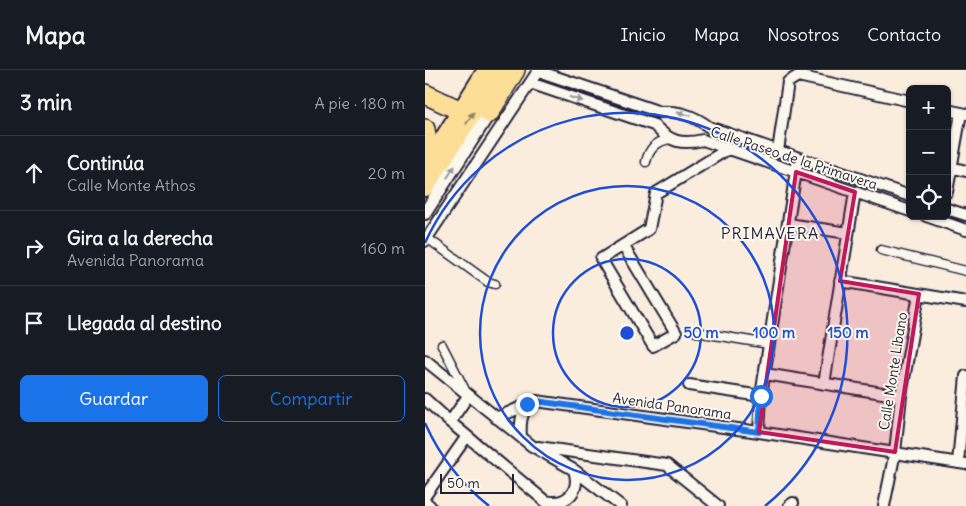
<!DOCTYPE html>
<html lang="es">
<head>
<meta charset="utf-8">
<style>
	:root { --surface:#171b24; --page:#242831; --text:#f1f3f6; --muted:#9ea1a6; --line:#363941; --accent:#1a73e8 }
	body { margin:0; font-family:Delius,sans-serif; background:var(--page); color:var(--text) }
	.controls { position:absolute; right:15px; top:15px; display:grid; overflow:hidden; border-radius:8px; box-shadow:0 1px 4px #0004 }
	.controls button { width:45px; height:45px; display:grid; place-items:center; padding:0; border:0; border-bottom:1px solid var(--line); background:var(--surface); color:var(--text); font:25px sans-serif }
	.scale { position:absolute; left:15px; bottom:12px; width:74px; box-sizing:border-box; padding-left:5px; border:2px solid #22223b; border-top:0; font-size:14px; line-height:18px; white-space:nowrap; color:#22223b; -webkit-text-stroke:4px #fbf7ec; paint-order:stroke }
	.stop { position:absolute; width:15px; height:15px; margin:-11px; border:4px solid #1a73e8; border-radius:50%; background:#fff }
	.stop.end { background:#1a73e8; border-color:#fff; box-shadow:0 1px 5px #0008 }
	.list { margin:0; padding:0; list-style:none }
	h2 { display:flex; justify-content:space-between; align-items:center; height:65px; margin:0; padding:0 20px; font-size:21px }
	h2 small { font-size:16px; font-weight:400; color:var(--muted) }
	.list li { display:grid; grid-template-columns:32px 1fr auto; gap:15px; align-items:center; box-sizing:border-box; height:75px; padding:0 20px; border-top:1px solid var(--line) }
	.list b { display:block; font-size:19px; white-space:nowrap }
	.list p { margin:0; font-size:16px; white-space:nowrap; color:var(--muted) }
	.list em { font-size:16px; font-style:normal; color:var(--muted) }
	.actions { display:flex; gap:10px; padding:15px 20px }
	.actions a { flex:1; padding:11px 0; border:1px solid var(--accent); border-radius:8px; text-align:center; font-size:18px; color:var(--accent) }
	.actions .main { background:var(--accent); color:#fff }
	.icon { flex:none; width:28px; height:28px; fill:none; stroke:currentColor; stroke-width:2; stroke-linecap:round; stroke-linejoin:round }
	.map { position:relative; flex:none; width:541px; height:436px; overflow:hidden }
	header { display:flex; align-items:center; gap:30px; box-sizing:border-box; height:70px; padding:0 25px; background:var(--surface); border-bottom:1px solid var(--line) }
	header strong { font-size:24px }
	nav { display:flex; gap:28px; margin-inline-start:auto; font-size:18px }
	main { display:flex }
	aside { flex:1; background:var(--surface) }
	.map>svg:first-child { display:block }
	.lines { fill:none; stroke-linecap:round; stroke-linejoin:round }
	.pedestrian-casing { stroke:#22223b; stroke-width:11 }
	.minor-casing { stroke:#22223b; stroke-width:14 }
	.tertiary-casing { stroke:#22223b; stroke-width:16 }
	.primary-casing { stroke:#22223b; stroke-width:20 }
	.motorway-casing { stroke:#22223b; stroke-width:22 }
	.pedestrian { stroke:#fbf7ec; stroke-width:8 }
	.minor { stroke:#fbf7ec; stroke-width:10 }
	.tertiary { stroke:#fbf7ec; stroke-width:12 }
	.primary { stroke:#fcde96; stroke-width:16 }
	.motorway { stroke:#fcde96; stroke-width:19 }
	.oneway { fill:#99979c }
	.oneway2 { fill:#8f8068 }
	.route { stroke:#1a73e8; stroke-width:6 }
	.marked { fill:#c2185b; fill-opacity:0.2; stroke:#c2185b; stroke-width:4; stroke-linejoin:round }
	.ring { fill:none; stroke:#1d4ed8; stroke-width:2.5 }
	.labels { text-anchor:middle; stroke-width:4; stroke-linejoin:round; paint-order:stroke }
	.street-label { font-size:14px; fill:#22223b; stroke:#fbf7ec }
	.quarter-label { font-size:16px; letter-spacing:1px; fill:#22223b; stroke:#fbf7ec }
	.centre { fill:#1d4ed8; stroke:#fbf7ec; stroke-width:2.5 }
	.ring-label { font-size:15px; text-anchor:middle; font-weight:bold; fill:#1d4ed8; stroke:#fbf7ec; stroke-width:4; stroke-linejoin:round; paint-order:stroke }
</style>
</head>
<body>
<header>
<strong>Mapa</strong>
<nav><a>Inicio</a><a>Mapa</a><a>Nosotros</a><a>Contacto</a></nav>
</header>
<main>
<aside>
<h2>3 min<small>A pie · 180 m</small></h2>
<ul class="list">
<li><svg class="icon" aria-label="ahead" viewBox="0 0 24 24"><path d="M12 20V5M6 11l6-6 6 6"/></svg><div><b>Continúa</b><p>Calle Monte Athos</p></div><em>20 m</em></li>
<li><svg class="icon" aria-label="right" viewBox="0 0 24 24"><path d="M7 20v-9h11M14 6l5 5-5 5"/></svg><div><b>Gira a la derecha</b><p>Avenida Panorama</p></div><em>160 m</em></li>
<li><svg class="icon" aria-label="arrive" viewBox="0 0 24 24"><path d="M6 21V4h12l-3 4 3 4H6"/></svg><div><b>Llegada al destino</b></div></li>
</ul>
<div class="actions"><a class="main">Guardar</a><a>Compartir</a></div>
</aside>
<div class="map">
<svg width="541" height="436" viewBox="0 0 541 436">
	<rect width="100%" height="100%" fill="#faedde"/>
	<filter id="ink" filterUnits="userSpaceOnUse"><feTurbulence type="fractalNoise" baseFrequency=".02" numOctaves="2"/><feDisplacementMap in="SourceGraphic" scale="10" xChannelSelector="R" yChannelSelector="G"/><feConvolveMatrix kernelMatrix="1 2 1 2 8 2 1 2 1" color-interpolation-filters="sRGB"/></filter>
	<g filter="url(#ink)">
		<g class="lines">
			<g class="pedestrian-casing">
				<path id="pedestrian" d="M 221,92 C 224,78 232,71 245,69
					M 2,168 L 63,212 L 70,214
					M 456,180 L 541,201
					M 271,262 L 344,274
					M 17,275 L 40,320"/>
			</g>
			<g class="minor-casing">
				<path id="minor" d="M 105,13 L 229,55 C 245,72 256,75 278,70 L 485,141
					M 522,40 L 541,44
					M 353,81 L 363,12 L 373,6 L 485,31
					M 526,97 L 541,101
					M 522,122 L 536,43
					M 522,139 L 541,145
					M 501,146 L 541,160
					M 363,154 L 423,163
					M 0,171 L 113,1 L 235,42 C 254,41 268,45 284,57 L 485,126
					M 198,175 L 251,263 L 228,276 L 176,189 L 224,159 L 231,123 L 303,79
					M 415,211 L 541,232
					M 0,290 L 107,376 L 149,400 L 196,436
					M 340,304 L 476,326
					M 399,314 L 430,122
					M 264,315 L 336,326
					M 0,329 L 25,352 L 126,436
					M 71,348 L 111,331 L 334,362 L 541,394
					M 25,352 L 43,326
					M 334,362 L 336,326 L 373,88
					M 96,367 C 95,354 96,346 102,334
					M 113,377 L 242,395 L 293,436
					M 533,393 L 541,306
					M 0,426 L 42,366
					M 120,431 C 142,436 156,421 149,400
					M 0,432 L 5,436
					M 364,436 L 368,433
					M 459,436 L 470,382 L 476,326 L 494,224"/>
			</g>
			<g class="tertiary-casing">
				<path id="tertiary" d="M 0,143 L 64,43"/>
			</g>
			<g class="primary-casing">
				<path id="primary" d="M 0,97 L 61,0
					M 0,118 L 76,0"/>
			</g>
			<g class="motorway-casing">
				<path id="motorway" d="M 0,24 L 36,41
					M 64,43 L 90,0
					M 0,59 L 4,90"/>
			</g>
			<use href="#pedestrian" class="pedestrian"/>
			<use href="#minor" class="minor"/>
			<use href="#tertiary" class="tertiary"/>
			<use href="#primary" class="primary"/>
			<use href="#motorway" class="motorway"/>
		</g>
		<defs><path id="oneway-solid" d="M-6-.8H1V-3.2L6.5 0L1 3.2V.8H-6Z" transform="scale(1.25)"/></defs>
		<g class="oneway">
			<use href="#oneway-solid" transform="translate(151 29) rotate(18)"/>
			<use href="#oneway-solid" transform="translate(259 44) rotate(-166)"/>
			<use href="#oneway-solid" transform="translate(26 102) rotate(-57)"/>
		</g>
		<use class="oneway2" href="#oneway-solid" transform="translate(45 48) rotate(-57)"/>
	</g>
	<g class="lines" filter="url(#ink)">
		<path class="route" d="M 102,334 L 111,331 L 334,362 L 336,326"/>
	</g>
	<path class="marked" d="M 371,102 L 430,122 L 415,211 L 494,224 L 470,382 L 334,362 Z"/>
	<g class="ring">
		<circle cx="202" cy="263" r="74"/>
		<circle cx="202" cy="263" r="147"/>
		<path d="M64 436A221 221 0 0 1 0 353M0 173A221 221 0 1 1 340 436"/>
	</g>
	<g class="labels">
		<g class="street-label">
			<text transform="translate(369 88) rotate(18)" y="5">Calle Paseo de la Primavera</text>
			<text transform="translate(468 301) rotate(-81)" y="5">Calle Monte Líbano</text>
			<text transform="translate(247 336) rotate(8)" y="5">Avenida Panorama</text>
		</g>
		<g class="quarter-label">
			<text x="345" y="169">PRIMAVERA</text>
		</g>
	</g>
	<circle cx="202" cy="263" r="8" class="centre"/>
	<g class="ring-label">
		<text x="276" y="268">50 m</text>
		<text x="349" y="268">100 m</text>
		<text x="423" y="268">150 m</text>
	</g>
</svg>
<div class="controls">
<button>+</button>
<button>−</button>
<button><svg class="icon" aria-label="locate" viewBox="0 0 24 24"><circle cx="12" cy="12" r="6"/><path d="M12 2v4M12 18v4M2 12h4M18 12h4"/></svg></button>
</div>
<div class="scale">50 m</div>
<div class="stop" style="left:336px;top:326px"></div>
<div class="stop end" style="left:102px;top:334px"></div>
</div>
</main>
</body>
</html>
